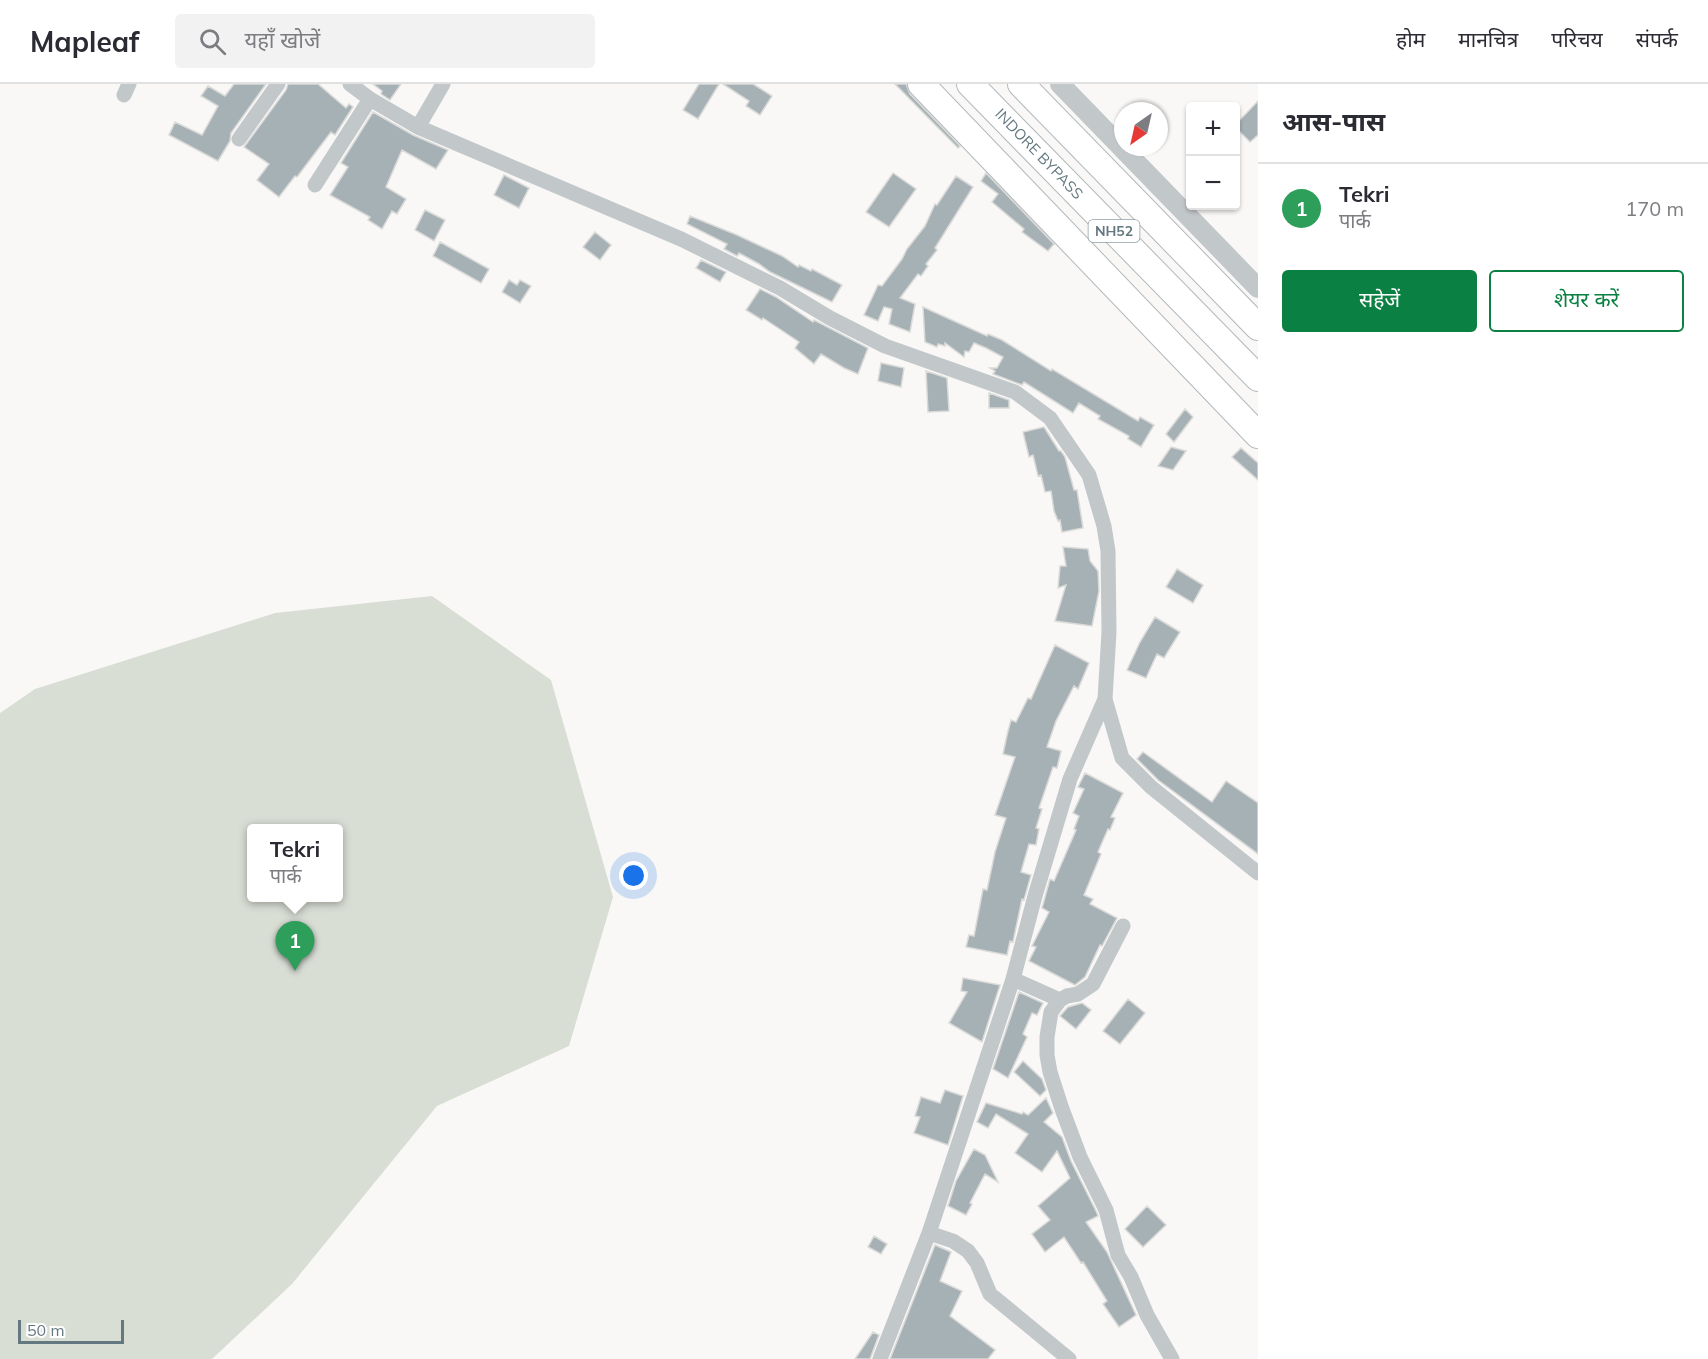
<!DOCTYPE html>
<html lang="hi">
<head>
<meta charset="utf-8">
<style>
	:root { --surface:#fff; --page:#f2f2f3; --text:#2b2b33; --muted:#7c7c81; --line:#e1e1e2; --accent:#0b8043 }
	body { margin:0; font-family:Mulish,"Noto Sans Devanagari",sans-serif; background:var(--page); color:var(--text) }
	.controls { position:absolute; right:18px; top:18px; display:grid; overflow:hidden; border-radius:6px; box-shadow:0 2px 4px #0004 }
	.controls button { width:54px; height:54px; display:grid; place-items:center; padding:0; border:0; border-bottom:2px solid var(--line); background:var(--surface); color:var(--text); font:30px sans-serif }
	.compass { position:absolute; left:1114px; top:18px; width:54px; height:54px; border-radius:50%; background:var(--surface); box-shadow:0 2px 4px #0004; rotate:214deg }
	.scale { position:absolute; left:18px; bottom:15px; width:106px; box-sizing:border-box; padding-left:6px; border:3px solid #647881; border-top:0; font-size:16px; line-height:21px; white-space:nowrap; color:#647881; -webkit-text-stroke:4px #fff; paint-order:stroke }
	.you { position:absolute; left:634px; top:792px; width:21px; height:21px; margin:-15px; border:4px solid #fff; border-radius:50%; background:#1a73e8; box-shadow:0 0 0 9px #1a73e833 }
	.badge { display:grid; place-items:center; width:39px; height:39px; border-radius:50%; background:var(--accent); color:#fff; font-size:20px; font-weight:700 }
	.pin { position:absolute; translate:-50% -50px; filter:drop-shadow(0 2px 3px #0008) }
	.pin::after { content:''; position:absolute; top:32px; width:21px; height:18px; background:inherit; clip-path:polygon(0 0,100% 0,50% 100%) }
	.popup { position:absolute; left:247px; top:740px; width:96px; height:78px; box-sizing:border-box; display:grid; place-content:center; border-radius:6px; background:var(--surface); filter:drop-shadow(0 2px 4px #0005); font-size:20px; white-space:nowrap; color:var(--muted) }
	.popup b { font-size:22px; color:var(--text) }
	.popup::after { content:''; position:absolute; left:50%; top:100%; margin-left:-12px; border:12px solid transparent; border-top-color:var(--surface) }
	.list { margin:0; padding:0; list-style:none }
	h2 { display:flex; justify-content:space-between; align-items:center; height:78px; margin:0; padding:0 24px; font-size:26px }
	h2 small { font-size:20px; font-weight:400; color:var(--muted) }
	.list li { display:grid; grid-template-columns:39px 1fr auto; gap:18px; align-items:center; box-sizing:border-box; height:90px; padding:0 24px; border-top:2px solid var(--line) }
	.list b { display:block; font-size:22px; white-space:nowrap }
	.list p { margin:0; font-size:20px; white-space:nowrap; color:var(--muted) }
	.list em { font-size:20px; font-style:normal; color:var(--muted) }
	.actions { display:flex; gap:12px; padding:18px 24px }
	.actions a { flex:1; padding:14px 0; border:2px solid var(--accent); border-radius:6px; text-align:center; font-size:21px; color:var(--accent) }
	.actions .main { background:var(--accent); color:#fff }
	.icon { flex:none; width:33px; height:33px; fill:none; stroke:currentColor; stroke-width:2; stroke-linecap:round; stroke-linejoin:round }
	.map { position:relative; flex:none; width:1258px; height:1275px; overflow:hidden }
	header { display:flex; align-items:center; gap:36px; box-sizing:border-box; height:84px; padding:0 30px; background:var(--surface); border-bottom:2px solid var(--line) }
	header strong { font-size:28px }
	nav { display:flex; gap:33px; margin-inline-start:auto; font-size:21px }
	.search { width:420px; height:54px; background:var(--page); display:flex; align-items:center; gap:15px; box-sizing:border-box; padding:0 21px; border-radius:6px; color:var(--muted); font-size:22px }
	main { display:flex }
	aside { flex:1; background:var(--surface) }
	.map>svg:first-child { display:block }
	.green { fill:#d9ded5; fill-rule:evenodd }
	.building { fill:#a6b1b5; stroke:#dadad8; stroke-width:1.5 }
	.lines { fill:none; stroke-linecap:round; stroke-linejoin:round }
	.trunk-casing { stroke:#b3b8bb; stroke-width:28 }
	.minor { stroke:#c2c7ca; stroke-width:15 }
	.tertiary { stroke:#c2c7ca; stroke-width:20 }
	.trunk { stroke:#fff; stroke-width:26 }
	.labels { text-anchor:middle; stroke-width:6; stroke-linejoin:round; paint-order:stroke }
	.shield { fill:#fff; stroke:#92a0a7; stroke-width:1.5 }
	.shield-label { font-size:14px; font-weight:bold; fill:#647881 }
	.street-label { font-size:15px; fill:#647881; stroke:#fff }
</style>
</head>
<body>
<header>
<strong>Mapleaf</strong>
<div class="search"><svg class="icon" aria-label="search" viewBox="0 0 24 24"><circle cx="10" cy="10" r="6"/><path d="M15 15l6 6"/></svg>यहाँ खोजें</div>
<nav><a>होम</a><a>मानचित्र</a><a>परिचय</a><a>संपर्क</a></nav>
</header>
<main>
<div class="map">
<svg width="1258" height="1275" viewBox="0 0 1258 1275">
	<rect width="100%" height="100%" fill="#f9f8f6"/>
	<path class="green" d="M 432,512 L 551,596 L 613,813 L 569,962 L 437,1022 L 292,1200 L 212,1275 L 0,1275 L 0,629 L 35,605 L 275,529 ZM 252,744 L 338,744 L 338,814 L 252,814 Z"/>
	<path class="building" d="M 234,0 L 266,0 L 231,49 L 230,57 L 218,77 L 169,51 L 175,38 L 202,51 L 218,22 L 201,12 L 208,2 L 225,12 Z
		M 288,0 L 318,0 L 346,24 L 349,20 L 353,23 L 335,51 L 331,48 L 297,93 L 295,92 L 279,113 L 257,96 L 269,80 L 244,63 L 286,6 Z
		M 373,0 L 401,0 L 390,16 L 381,10 L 382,7 Z
		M 699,0 L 719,0 L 698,35 L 683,26 Z
		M 723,0 L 753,0 L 772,12 L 760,31 L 746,22 L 749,17 Z
		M 895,0 L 906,0 L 910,10 L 960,62 L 958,64 Z
		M 1258,17 L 1258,51 L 1250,58 L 1236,44 L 1236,40 Z
		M 373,28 L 413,51 L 448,66 L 436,85 L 402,66 L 386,103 L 406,115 L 397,130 L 392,127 L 382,145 L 368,136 L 370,133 L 330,111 L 348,83 L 341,79 Z
		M 893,89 L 916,105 L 889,143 L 866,128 Z
		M 986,89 L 1054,160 L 1048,167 L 1022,148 L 1024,145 L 992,118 L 998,110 L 981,97 Z
		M 504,91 L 529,104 L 519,124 L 494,111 Z
		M 956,92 L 973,103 L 935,164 L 937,166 L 926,180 L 928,182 L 921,192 L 918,190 L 900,214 L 915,220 L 910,248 L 889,240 L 892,225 L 884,223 L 878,237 L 864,231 L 878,201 L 882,202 L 902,175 L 907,165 L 925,142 L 935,120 L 937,121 Z
		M 425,126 L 445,136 L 434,157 L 415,146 Z
		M 690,132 L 737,151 L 782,172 L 798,183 L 799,181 L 811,187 L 812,185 L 842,201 L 832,218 L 770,188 L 759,180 L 739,169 L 737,172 L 724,165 L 727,160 L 687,140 Z
		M 595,148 L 611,161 L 600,176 L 583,163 Z
		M 440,158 L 489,185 L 481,199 L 433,172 Z
		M 701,176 L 726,188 L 720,198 L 696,184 Z
		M 509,196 L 517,201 L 520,196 L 531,202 L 520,219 L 502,208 Z
		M 760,205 L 776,213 L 813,238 L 814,236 L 868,264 L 858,290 L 844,284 L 821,270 L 814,280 L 795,264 L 799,258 L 763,234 L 762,236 L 746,226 Z
		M 923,223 L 987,252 L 988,250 L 1002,256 L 1051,287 L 1052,285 L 1138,337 L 1140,333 L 1154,341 L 1141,363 L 1128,355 L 1129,352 L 1098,335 L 1100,332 L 1079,319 L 1073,329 L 1024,298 L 1022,301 L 993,290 L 995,287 L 990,284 L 997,284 L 1003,273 L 986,264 L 974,259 L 969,268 L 965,267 L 964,273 L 945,259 L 945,262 L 938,260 L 937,263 L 925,258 Z
		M 881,279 L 904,284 L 901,303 L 878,297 Z
		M 926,287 L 947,294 L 949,327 L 928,328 Z
		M 989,309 L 1009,316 L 1009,324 L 989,324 Z
		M 1185,325 L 1193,333 L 1174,358 L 1166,350 Z
		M 1044,343 L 1059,367 L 1061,367 L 1065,373 L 1074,406 L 1077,406 L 1083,444 L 1062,448 L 1060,436 L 1058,437 L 1054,427 L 1051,407 L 1045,408 L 1041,391 L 1038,392 L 1033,371 L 1029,373 L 1023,348 Z
		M 1171,363 L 1186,367 L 1173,386 L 1158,382 Z
		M 1241,364 L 1258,379 L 1258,396 L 1232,373 Z
		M 1063,463 L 1088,465 L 1090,477 L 1098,487 L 1099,507 L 1092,542 L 1055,537 L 1066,501 L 1058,504 L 1060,482 L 1066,482 Z
		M 1177,485 L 1203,501 L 1193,519 L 1166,503 Z
		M 1155,533 L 1180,548 L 1164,574 L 1157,570 L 1146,594 L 1127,586 L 1140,558 Z
		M 1055,561 L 1089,579 L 1078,605 L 1074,602 L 1056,637 L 1047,663 L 1061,667 L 1057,684 L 1053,683 L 1039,724 L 1042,725 L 1036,744 L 1039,745 L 1036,761 L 1029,760 L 1021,788 L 1031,791 L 1024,816 L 1022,815 L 1013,858 L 1010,857 L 1007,871 L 966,863 L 969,851 L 974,852 L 983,805 L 987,806 L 995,768 L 1006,734 L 995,731 L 1015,673 L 1003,670 L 1007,651 L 1011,636 L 1016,638 L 1028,614 L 1031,615 Z
		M 1143,668 L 1212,718 L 1226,697 L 1258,719 L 1258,770 L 1158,696 L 1137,675 Z
		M 1085,689 L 1123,709 L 1111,733 L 1115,734 L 1110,746 L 1108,745 L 1098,768 L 1101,770 L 1084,811 L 1093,815 L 1090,820 L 1117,834 L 1102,862 L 1100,861 L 1085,893 L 1075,901 L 1029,877 L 1036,863 L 1032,862 L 1049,828 L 1042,824 L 1050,795 L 1054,797 L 1076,746 L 1074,745 L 1079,732 L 1073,729 L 1084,705 L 1078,703 Z
		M 963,894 L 1000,901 L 982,958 L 949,939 L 967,908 L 961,907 Z
		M 1019,908 L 1043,919 L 1037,931 L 1032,929 L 1023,950 L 1027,953 L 1008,994 L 993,985 Z
		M 1128,915 L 1145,929 L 1120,960 L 1103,947 Z
		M 1082,919 L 1091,926 L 1076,945 L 1060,932 L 1068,923 Z
		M 1023,977 L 1042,995 L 1046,1006 L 1040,1012 L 1014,988 Z
		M 945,1006 L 963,1012 L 948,1061 L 914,1049 L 920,1033 L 915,1032 L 921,1013 L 940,1019 Z
		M 1046,1014 L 1053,1029 L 1044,1038 L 1062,1053 L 1071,1077 L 1097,1129 L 1098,1132 L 1086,1138 L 1107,1168 L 1136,1231 L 1119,1243 L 1103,1220 L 1107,1217 L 1083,1178 L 1081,1179 L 1064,1153 L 1045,1168 L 1032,1150 L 1050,1136 L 1038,1122 L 1070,1094 L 1057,1067 L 1042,1088 L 1015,1069 L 1028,1050 L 996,1030 L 988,1044 L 977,1038 L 986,1019 L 1022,1030 L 1023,1028 L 1028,1031 Z
		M 974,1065 L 985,1071 L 998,1098 L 985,1090 L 970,1119 L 972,1120 L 966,1131 L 948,1122 L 956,1097 Z
		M 1147,1122 L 1166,1141 L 1143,1163 L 1125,1145 Z
		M 874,1152 L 887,1160 L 881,1170 L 868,1163 Z
		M 935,1161 L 951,1168 L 940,1197 L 962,1207 L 950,1232 L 995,1266 L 988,1275 L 890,1275 Z
		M 873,1248 L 879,1251 L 870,1275 L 855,1275 Z"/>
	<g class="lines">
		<g class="trunk-casing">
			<path id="trunk" d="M 921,0 L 1258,351
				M 970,0 L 1258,294
				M 1021,0 L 1258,243"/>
		</g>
		<path class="minor" d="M 350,0 L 370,15 L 418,43 L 681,155 L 780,204 L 830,234 L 885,262 L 1015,308 L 1050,334 L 1089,391 L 1104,442 L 1108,467 L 1109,548 L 1105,615 L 1070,695 L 1035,812 L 1013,895 L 929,1149 L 880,1275
			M 124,11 L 129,0
			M 418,43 L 443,0
			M 239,55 L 278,0
			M 315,101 L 370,15
			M 1105,615 L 1122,674 L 1151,703 L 1258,789
			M 1123,842 L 1093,900 L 1078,910 L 1067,912 L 1060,916 L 1051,928 L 1047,953 L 1047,971 L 1050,988 L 1062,1025 L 1080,1073 L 1106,1126 L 1118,1171 L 1131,1193 L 1147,1231 L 1172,1275
			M 1013,895 L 1060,916
			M 929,1149 L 953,1157 L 968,1167 L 977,1179 L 990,1210 L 1069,1275"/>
		<path class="tertiary" d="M 1060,0 L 1258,204"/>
		<use href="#trunk" class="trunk"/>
	</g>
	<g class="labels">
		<rect class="shield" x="1088.5" y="136" width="51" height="22" rx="4.5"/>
		<g class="shield-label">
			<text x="1114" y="152">NH52</text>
		</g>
		<g class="street-label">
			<text transform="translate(1039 70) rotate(46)" y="5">INDORE BYPASS</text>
		</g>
	</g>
</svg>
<div class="controls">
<button>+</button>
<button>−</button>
</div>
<svg class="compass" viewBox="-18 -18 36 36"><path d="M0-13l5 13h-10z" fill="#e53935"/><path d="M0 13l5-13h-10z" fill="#7c7c81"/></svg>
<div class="scale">50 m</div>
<div class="you"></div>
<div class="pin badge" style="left:295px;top:887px;background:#2e9e5b">1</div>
<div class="popup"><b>Tekri</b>पार्क</div>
</div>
<aside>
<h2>आस-पास<small></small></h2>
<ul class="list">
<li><span class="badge" style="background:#2e9e5b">1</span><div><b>Tekri</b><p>पार्क</p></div><em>170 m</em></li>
</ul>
<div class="actions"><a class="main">सहेजें</a><a>शेयर करें</a></div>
</aside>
</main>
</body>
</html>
